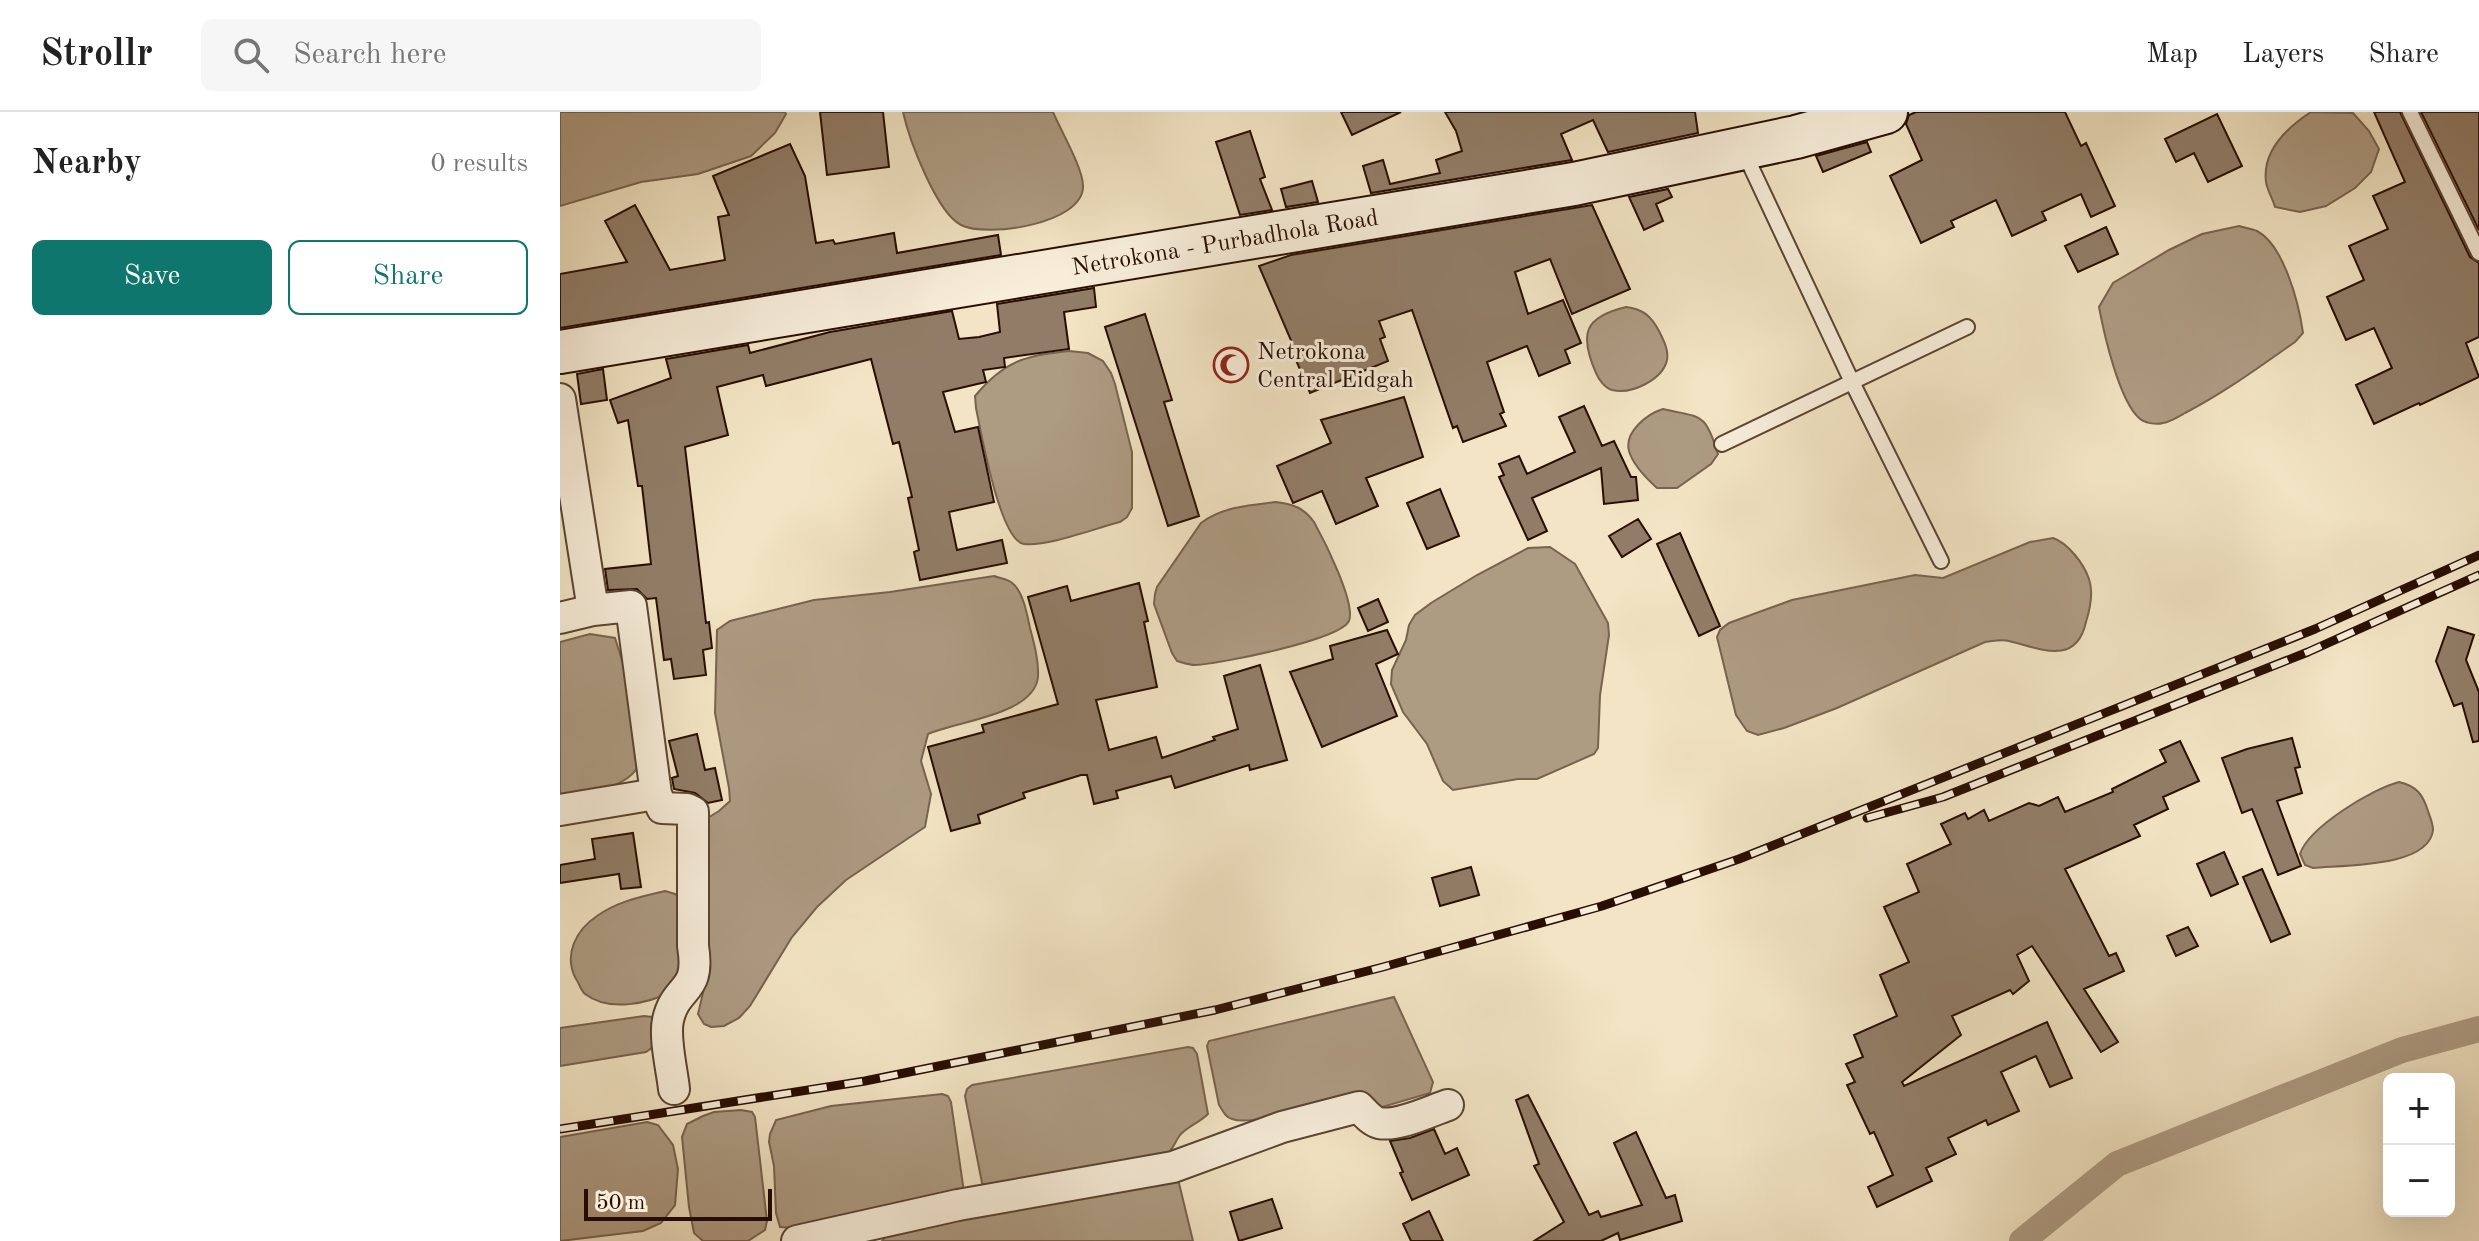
<!DOCTYPE html>
<html lang="en">
<head>
<meta charset="utf-8">
<style>
	:root { --surface:#fff; --page:#f6f6f6; --text:#222; --muted:#767676; --line:#e0e0e0; --accent:#0f766e }
	body { margin:0; font-family:"Old Standard TT",serif; background:var(--page); color:var(--text) }
	.controls { position:absolute; right:24px; bottom:24px; display:grid; overflow:hidden; border-radius:12px; box-shadow:0 8px 32px #0002 }
	.controls button { width:72px; height:72px; display:grid; place-items:center; padding:0; border:0; border-bottom:2px solid var(--line); background:var(--surface); color:var(--text); font:40px sans-serif }
	.scale { position:absolute; left:24px; bottom:20px; width:188px; box-sizing:border-box; padding-left:8px; border:4px solid #280e02; border-top:0; font-size:22px; line-height:28px; white-space:nowrap; color:#280e02; -webkit-text-stroke:6px #f7edd9; paint-order:stroke }
	.list { margin:0; padding:0; list-style:none }
	h2 { display:flex; justify-content:space-between; align-items:center; height:104px; margin:0; padding:0 32px; font-size:34px }
	h2 small { font-size:26px; font-weight:400; color:var(--muted) }
	.actions { display:flex; gap:16px; padding:24px 32px }
	.actions a { flex:1; padding:18px 0; border:2px solid var(--accent); border-radius:12px; text-align:center; font-size:28px; color:var(--accent) }
	.actions .main { background:var(--accent); color:#fff }
	.icon { flex:none; width:44px; height:44px; fill:none; stroke:currentColor; stroke-width:2; stroke-linecap:round; stroke-linejoin:round }
	.map { position:relative; flex:none; width:1919px; height:1129px; overflow:hidden }
	header { display:flex; align-items:center; gap:48px; box-sizing:border-box; height:112px; padding:0 40px; background:var(--surface); border-bottom:2px solid var(--line) }
	header strong { font-size:38px }
	nav { display:flex; gap:44px; margin-inline-start:auto; font-size:28px }
	.search { width:560px; height:72px; background:var(--page); display:flex; align-items:center; gap:20px; box-sizing:border-box; padding:0 28px; border-radius:12px; color:var(--muted); font-size:30px }
	main { display:flex }
	aside { flex:1; background:var(--surface) }
	.map>svg:first-child { display:block }
	.water { fill:#ad9b82; stroke:#78634f; stroke-width:2 }
	.lines { fill:none; stroke-linecap:round; stroke-linejoin:round }
	.canal { stroke:#ad9b82; stroke-width:26 }
	.building { fill:#917d67; stroke:#280e02; stroke-width:2 }
	.lane-casing { stroke:#5a4432; stroke-width:18 }
	.street-casing { stroke:#5a4432; stroke-width:34 }
	.secondary-casing { stroke:#280e02; stroke-width:46 }
	.lane { stroke:#f7edd9; stroke-width:14 }
	.street { stroke:#f7edd9; stroke-width:30 }
	.secondary { stroke:#f7edd9; stroke-width:42 }
	.rail-casing { stroke:#280e02; stroke-width:9 }
	.rail { stroke:#f7edd9; stroke-width:6; stroke-dasharray:18; stroke-linecap:butt }
	.labels { text-anchor:middle; stroke-width:6; stroke-linejoin:round; paint-order:stroke }
	.street-label { font-size:24px; fill:#280e02; stroke:#f7edd9 }
	.poi-label { font-size:24px; fill:#280e02; stroke:#f7edd9; text-anchor:start }
</style>
</head>
<body>
<header>
<strong>Strollr</strong>
<div class="search"><svg class="icon" aria-label="search" viewBox="0 0 24 24"><circle cx="10" cy="10" r="6"/><path d="M15 15l6 6"/></svg>Search here</div>
<nav><a>Map</a><a>Layers</a><a>Share</a></nav>
</header>
<main>
<aside>
<h2>Nearby<small>0 results</small></h2>
<ul class="list">
</ul>
<div class="actions"><a class="main">Save</a><a>Share</a></div>
</aside>
<div class="map">
<svg width="1919" height="1129" viewBox="0 0 1919 1129">
	<rect width="100%" height="100%" fill="#f2e4c4"/>
	<filter id="stains"><feTurbulence type="fractalNoise" baseFrequency=".0025" numOctaves="4"/><feColorMatrix values="0 0 0 0 .2 0 0 0 0 .09 0 0 0 0 .02 0 0 0 .5 -.17"/></filter>
	<radialGradient id="worn" r=".72"><stop offset=".6" stop-color="#630" stop-opacity="0"/><stop offset="1" stop-color="#630" stop-opacity=".3"/></radialGradient>
	<path class="water" d="M 0,0 L 225,0 L 226,2 L 215,21 L 191,44 L 138,62 L 81,70 L 0,94 Z
		M 343,0 L 493,0 C 500,17 523,56 523,74 C 524,112 426,126 401,113 C 376,100 349,27 343,0 Z
		M 1751,0 L 1793,1 L 1809,19 L 1819,37 L 1811,60 L 1795,76 L 1766,94 L 1740,100 L 1715,95 C 1713,87 1707,78 1706,70 C 1702,39 1728,15 1751,0 Z
		M 1679,114 C 1685,116 1692,117 1697,119 C 1724,133 1739,192 1743,221 L 1735,230 C 1699,255 1664,281 1625,301 C 1618,305 1610,310 1603,311 C 1596,313 1584,311 1579,306 C 1559,288 1544,222 1539,195 L 1553,171 L 1609,138 L 1642,122 Z
		M 1066,195 C 1083,197 1091,204 1099,219 C 1103,227 1109,238 1107,248 C 1103,267 1072,283 1052,278 C 1045,276 1039,268 1036,261 C 1019,222 1024,205 1066,195 Z
		M 509,239 L 528,241 L 543,249 L 551,261 L 555,272 L 572,340 L 572,396 L 567,405 L 560,410 C 536,416 487,435 464,432 C 440,429 421,320 416,296 L 415,284 C 444,249 466,243 509,239 Z
		M 1103,297 C 1141,306 1145,299 1158,342 L 1151,352 L 1117,376 L 1097,376 C 1087,367 1073,353 1069,339 C 1064,320 1087,302 1103,297 Z
		M 716,390 C 733,392 744,396 754,410 C 764,428 796,491 789,509 C 780,528 659,552 635,553 C 629,553 624,551 617,549 L 612,541 L 594,492 L 595,482 L 597,475 L 641,411 C 662,395 690,393 716,390 Z
		M 1493,426 C 1508,431 1524,452 1529,467 C 1534,481 1530,497 1526,510 C 1516,555 1479,536 1449,529 C 1441,527 1433,529 1425,530 L 1277,596 L 1224,616 L 1198,623 L 1187,619 L 1176,603 L 1157,525 L 1160,518 L 1169,511 L 1232,488 L 1355,463 L 1383,466 L 1470,430 Z
		M 990,435 L 1015,452 L 1048,511 L 1049,523 L 1040,583 L 1038,636 L 1034,642 L 977,667 L 958,667 L 893,678 L 883,669 L 867,632 L 843,600 L 831,572 L 832,558 L 846,528 L 849,513 L 855,503 L 871,491 L 917,463 L 968,436 Z
		M 434,464 C 439,466 447,467 451,470 C 463,478 467,502 470,516 C 474,531 479,549 478,565 C 474,603 397,609 368,622 L 361,649 L 371,682 L 365,715 L 286,768 L 257,795 L 232,825 L 190,894 L 179,906 L 164,914 L 151,915 L 144,912 L 138,902 L 146,868 L 146,707 L 159,699 L 170,689 L 169,676 L 155,601 L 157,518 L 170,509 L 254,488 L 330,480 Z
		M 30,522 L 55,526 L 70,574 L 78,653 C 72,674 20,685 0,688 L 0,530 Z
		M 1839,670 C 1857,674 1863,683 1868,699 C 1870,705 1873,711 1873,718 C 1869,756 1782,753 1753,756 L 1745,753 L 1740,742 C 1749,715 1812,677 1839,670 Z
		M 105,779 L 115,782 L 123,789 L 129,833 L 113,879 C 89,891 50,901 25,882 C 21,879 19,871 16,867 C 3,843 16,818 37,804 C 58,789 81,785 105,779 Z
		M 834,885 L 873,970 L 870,981 L 819,996 L 793,985 L 780,984 C 757,991 693,1015 672,1007 C 665,1005 663,999 659,993 L 647,934 L 649,929 Z
		M 84,904 L 92,905 L 96,910 L 93,935 L 86,940 L 0,954 L 0,916 Z
		M 628,935 L 633,936 L 637,942 L 648,1002 C 639,1011 628,1014 620,1023 C 614,1031 613,1039 604,1045 L 425,1077 L 422,1071 L 405,984 L 407,977 L 412,973 Z
		M 382,982 L 388,984 L 391,990 L 404,1080 L 248,1117 L 220,1115 L 216,1101 L 214,1054 L 209,1030 L 210,1022 L 216,1008 L 271,994 Z
		M 181,998 L 192,1000 L 195,1005 L 207,1109 L 205,1118 L 188,1129 L 143,1129 L 134,1121 L 129,1095 L 122,1025 L 127,1012 L 143,1004 L 154,1000 Z
		M 87,1010 L 98,1013 L 113,1033 L 118,1057 L 115,1093 L 101,1111 L 83,1119 L 0,1129 L 0,1025 Z
		M 618,1067 L 633,1129 L 322,1129 L 335,1113 Z"/>
	<g class="lines">
		<path class="canal" d="M 1462,1129 L 1557,1052 L 1842,938 L 1919,917"/>
	</g>
	<path class="building" d="M 260,0 L 323,0 L 329,55 L 267,63 Z
		M 781,0 L 841,0 L 792,23 Z
		M 885,0 L 1135,0 L 1138,21 L 1048,40 L 1033,8 L 1001,22 L 1012,48 L 811,81 L 803,54 L 823,48 L 830,72 L 880,61 L 876,48 L 902,39 L 896,19 Z
		M 1356,0 L 1505,0 L 1521,34 L 1526,31 L 1555,94 L 1531,105 L 1521,82 L 1482,100 L 1486,108 L 1452,124 L 1436,88 L 1391,109 L 1394,115 L 1361,131 L 1330,64 L 1362,48 L 1346,12 L 1349,3 Z
		M 1814,0 L 1840,0 L 1910,145 L 1919,151 L 1919,225 L 1906,231 L 1919,265 L 1860,293 L 1859,291 L 1814,312 L 1796,273 L 1832,256 L 1814,216 L 1786,228 L 1767,185 L 1804,168 L 1789,134 L 1828,117 L 1813,84 L 1845,70 Z
		M 1861,0 L 1919,0 L 1919,118 Z
		M 1657,2 L 1682,54 L 1648,70 L 1634,41 L 1616,50 L 1605,27 Z
		M 690,19 L 705,65 L 700,67 L 712,98 L 680,103 L 656,30 Z
		M 1307,30 L 1311,40 L 1263,60 L 1256,44 Z
		M 230,32 L 245,64 L 256,131 L 273,128 L 275,132 L 334,121 L 337,141 L 438,123 L 441,143 L 0,216 L 0,162 L 67,150 L 45,109 L 75,93 L 110,158 L 165,148 L 158,105 L 169,103 L 153,64 Z
		M 752,69 L 758,90 L 726,95 L 721,77 Z
		M 1108,77 L 1112,85 L 1096,92 L 1103,109 L 1084,118 L 1069,85 Z
		M 1032,93 L 1070,177 L 1012,202 L 990,147 L 955,160 L 968,202 L 1003,188 L 1021,231 L 1005,238 L 1010,251 L 979,264 L 967,234 L 927,250 L 944,300 L 940,302 L 946,314 L 903,330 L 897,314 L 893,316 L 852,198 L 819,209 L 825,225 L 820,227 L 828,249 L 750,281 L 733,241 L 736,240 L 699,154 L 731,143 Z
		M 1546,115 L 1558,142 L 1518,160 L 1505,134 Z
		M 534,176 L 536,195 L 504,200 L 509,237 L 444,246 L 445,255 L 423,258 L 426,270 L 383,280 L 395,320 L 418,315 L 434,390 L 389,400 L 397,438 L 442,428 L 447,451 L 360,468 L 354,440 L 359,438 L 348,386 L 352,385 L 339,330 L 333,332 L 311,247 L 206,274 L 203,263 L 157,275 L 168,323 L 125,335 L 146,511 L 149,510 L 152,536 L 143,538 L 146,563 L 114,567 L 111,547 L 104,548 L 96,486 L 87,487 L 77,477 L 48,478 L 45,457 L 91,452 L 82,374 L 78,374 L 68,308 L 58,311 L 50,288 L 111,266 L 106,247 L 188,233 L 190,241 L 270,220 L 392,199 L 399,227 L 419,225 L 440,220 L 437,192 Z
		M 585,202 L 612,288 L 604,290 L 639,404 L 608,414 L 545,215 Z
		M 43,257 L 47,288 L 21,292 L 17,262 Z
		M 844,285 L 863,345 L 806,366 L 818,394 L 776,412 L 762,379 L 733,391 L 717,354 L 771,331 L 761,308 Z
		M 1024,294 L 1042,334 L 1054,329 L 1071,365 L 1076,365 L 1078,388 L 1044,392 L 1041,356 L 972,386 L 987,419 L 968,428 L 939,365 L 944,363 L 939,352 L 959,344 L 967,362 L 1015,340 L 999,305 Z
		M 880,377 L 899,424 L 867,437 L 847,391 Z
		M 1078,407 L 1091,427 L 1062,445 L 1049,424 Z
		M 1120,421 L 1160,514 L 1139,524 L 1097,432 Z
		M 579,471 L 588,509 L 584,510 L 597,575 L 536,588 L 549,638 L 596,625 L 602,646 L 655,628 L 653,625 L 678,617 L 664,564 L 700,553 L 727,648 L 690,658 L 689,653 L 615,676 L 611,664 L 556,679 L 558,686 L 534,692 L 527,663 L 521,663 L 463,681 L 465,686 L 418,703 L 420,711 L 391,719 L 368,635 L 424,620 L 422,613 L 498,592 L 468,485 L 507,474 L 511,489 Z
		M 818,487 L 828,510 L 808,519 L 798,496 Z
		M 1888,515 L 1914,523 L 1906,548 L 1919,580 L 1919,629 L 1913,630 L 1902,591 L 1894,594 L 1876,549 Z
		M 827,518 L 838,542 L 816,552 L 837,604 L 762,635 L 730,560 L 773,547 L 770,534 Z
		M 137,622 L 145,658 L 155,656 L 162,688 L 148,691 L 135,681 L 114,677 L 112,666 L 118,664 L 109,629 Z
		M 1732,626 L 1740,655 L 1735,656 L 1742,681 L 1717,689 L 1741,754 L 1718,763 L 1692,697 L 1682,701 L 1662,646 L 1687,637 Z
		M 1620,629 L 1639,669 L 1603,685 L 1608,697 L 1574,713 L 1580,724 L 1505,757 L 1549,844 L 1556,841 L 1564,859 L 1524,877 L 1558,930 L 1541,940 L 1472,834 L 1457,843 L 1469,869 L 1453,882 L 1450,878 L 1392,904 L 1401,923 L 1342,970 L 1344,974 L 1487,910 L 1512,966 L 1490,975 L 1476,944 L 1441,960 L 1459,999 L 1428,1013 L 1426,1008 L 1388,1026 L 1396,1042 L 1366,1056 L 1372,1069 L 1317,1095 L 1308,1075 L 1333,1063 L 1314,1020 L 1310,1022 L 1287,973 L 1295,970 L 1286,952 L 1303,945 L 1294,923 L 1337,904 L 1320,863 L 1349,850 L 1324,795 L 1359,780 L 1347,752 L 1391,732 L 1381,712 L 1405,701 L 1408,707 L 1424,698 L 1429,709 L 1469,691 L 1479,694 L 1498,685 L 1505,700 L 1553,680 L 1552,677 L 1606,650 L 1600,638 Z
		M 73,721 L 81,775 L 61,777 L 59,762 L 0,771 L 0,753 L 35,747 L 32,727 Z
		M 1664,740 L 1678,772 L 1651,784 L 1637,752 Z
		M 911,755 L 919,783 L 880,794 L 872,766 Z
		M 1702,757 L 1730,822 L 1711,830 L 1683,765 Z
		M 1628,815 L 1638,834 L 1616,844 L 1607,824 Z
		M 968,983 L 1029,1103 L 1038,1099 L 1041,1105 L 1082,1093 L 1054,1031 L 1076,1020 L 1106,1086 L 1115,1083 L 1122,1109 L 1060,1128 L 1058,1121 L 1041,1129 L 974,1129 L 1004,1110 L 974,1054 L 979,1052 L 956,988 Z
		M 874,1017 L 885,1042 L 897,1036 L 909,1063 L 852,1088 L 840,1061 L 843,1060 L 830,1029 L 850,1026 Z
		M 712,1087 L 722,1116 L 679,1129 L 670,1100 Z
		M 869,1099 L 883,1129 L 851,1129 L 843,1112 Z"/>
	<g class="lines">
		<g class="lane-casing">
			<path id="lane" d="M 1850,0 L 1919,141
				M 1191,55 L 1292,270 L 1381,449
				M 1162,332 L 1407,215"/>
		</g>
		<g class="street-casing">
			<path id="street" d="M 0,287 L 33,498 L 0,506
				M 33,498 L 71,494 L 96,682 L 102,696 L 127,697 L 133,700 L 133,834 C 141,882 116,872 108,908 C 104,926 112,958 114,977
				M 0,698 L 96,682
				M 237,1129 L 398,1093 L 613,1055 L 722,1015 L 799,995 C 805,1001 811,1009 819,1011 C 838,1015 870,999 888,993"/>
		</g>
		<g class="secondary-casing">
			<g id="secondary">
				<path id="s1" d="M 0,240 L 1014,72 L 1236,25 L 1326,0"/>
			</g>
		</g>
		<use href="#lane" class="lane"/>
		<use href="#street" class="street"/>
		<use href="#secondary" class="secondary"/>
		<g class="rail-casing">
			<path id="rail" d="M 1307,706 L 1383,685 L 1748,540 L 1919,463
				M 0,1017 L 305,969 L 655,898 L 823,855 L 1042,794 L 1179,747 L 1755,517 L 1919,443"/>
		</g>
		<use href="#rail" class="rail"/>
	</g>
	<defs>
		<g id="mosque-ring" transform="scale(1.8)"><circle r="9.5" fill="#f7edd9" stroke="#8f2418" stroke-width="1.5"/><path d="M3.5-4.9A6 6 0 1 0 3.5 4.9A5 5 0 1 1 3.5-4.9Z" fill="#8f2418"/></g>
	</defs>
	<g fill-rule="evenodd">
		<use href="#mosque-ring" x="671" y="253"/>
	</g>
	<g class="labels">
		<g class="street-label">
			<text dy="8" stroke="none"><textPath href="#s1" startOffset="674">Netrokona - Purbadhola Road</textPath></text>
		</g>
		<g class="poi-label">
			<text x="697" y="247">Netrokona<tspan x="697" dy="28">Central Eidgah</tspan></text>
		</g>
	</g>
	<rect width="100%" height="100%" filter="url(#stains)"/>
	<rect width="100%" height="100%" fill="url(#worn)"/>
</svg>
<div class="controls">
<button>+</button>
<button>−</button>
</div>
<div class="scale">50 m</div>
</div>
</main>
</body>
</html>
